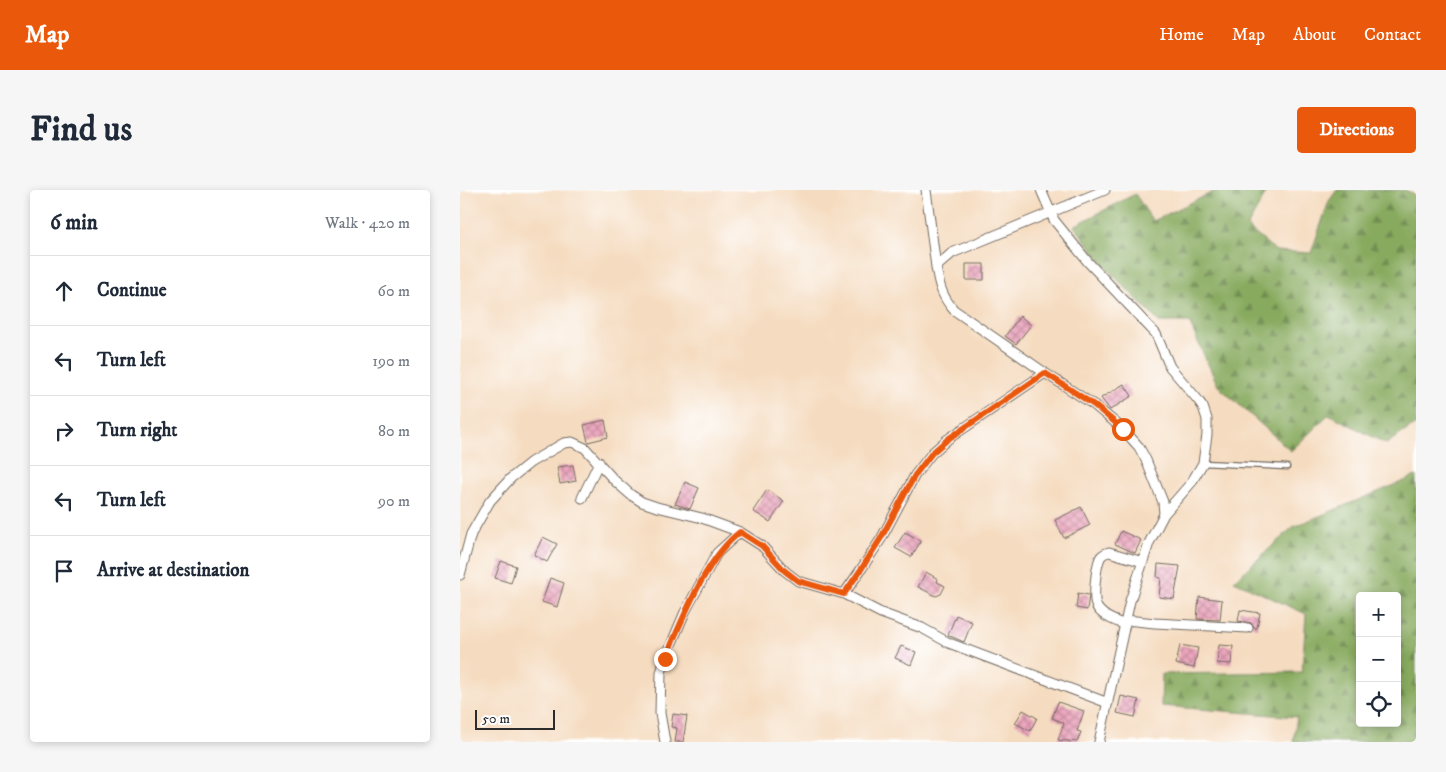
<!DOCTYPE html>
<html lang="en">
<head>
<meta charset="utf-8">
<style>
	:root { --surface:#fff; --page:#f6f6f7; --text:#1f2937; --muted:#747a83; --line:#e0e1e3; --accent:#ea580c }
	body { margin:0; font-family:"IM FELL DW Pica",serif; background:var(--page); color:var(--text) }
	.controls { position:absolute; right:15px; bottom:15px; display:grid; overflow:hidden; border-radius:5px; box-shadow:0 2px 8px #0003 }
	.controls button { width:45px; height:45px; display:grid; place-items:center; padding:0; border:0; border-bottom:1px solid var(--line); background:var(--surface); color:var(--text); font:25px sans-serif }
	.scale { position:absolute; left:15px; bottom:12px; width:80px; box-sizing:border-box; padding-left:5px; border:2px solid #2b2b2b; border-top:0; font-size:14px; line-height:18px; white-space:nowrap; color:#2b2b2b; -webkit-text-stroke:4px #fff; paint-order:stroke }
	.stop { position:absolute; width:15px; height:15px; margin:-11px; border:4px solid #ea580c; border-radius:50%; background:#fff }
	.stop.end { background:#ea580c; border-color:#fff; box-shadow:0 1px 5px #0008 }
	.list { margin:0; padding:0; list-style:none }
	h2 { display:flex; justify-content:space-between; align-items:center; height:65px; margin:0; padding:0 20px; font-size:21px }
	h2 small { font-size:16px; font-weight:400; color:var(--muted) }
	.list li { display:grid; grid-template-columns:32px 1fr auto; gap:15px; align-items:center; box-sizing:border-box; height:70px; padding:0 20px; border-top:1px solid var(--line) }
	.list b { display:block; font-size:19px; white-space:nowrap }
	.list em { font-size:16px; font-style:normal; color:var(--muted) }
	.icon { flex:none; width:28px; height:28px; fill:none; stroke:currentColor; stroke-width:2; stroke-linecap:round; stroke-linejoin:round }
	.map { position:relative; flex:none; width:956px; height:552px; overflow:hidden; border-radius:5px }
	header { display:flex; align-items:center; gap:30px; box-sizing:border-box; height:70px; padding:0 25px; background:var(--accent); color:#fff }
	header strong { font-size:24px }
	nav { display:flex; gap:28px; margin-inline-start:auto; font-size:18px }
	.intro { display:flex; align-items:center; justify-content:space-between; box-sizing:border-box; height:120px; padding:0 30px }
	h1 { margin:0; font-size:35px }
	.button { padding:12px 22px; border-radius:5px; background:var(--accent); color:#fff; font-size:18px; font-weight:700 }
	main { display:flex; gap:30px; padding:0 30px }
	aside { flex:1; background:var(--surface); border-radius:5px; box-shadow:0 2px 8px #0003 }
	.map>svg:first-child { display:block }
	.forest { fill:url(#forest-firs); stroke:#5a6a45; fill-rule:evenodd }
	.building { fill:url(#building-cross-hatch) }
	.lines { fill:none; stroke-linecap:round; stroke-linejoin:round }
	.service-casing { stroke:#72695f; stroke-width:7 }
	.minor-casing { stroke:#72695f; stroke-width:11 }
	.service { stroke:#fff; stroke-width:4.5 }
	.minor { stroke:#fff; stroke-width:9 }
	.route { stroke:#ea580c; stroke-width:6 }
</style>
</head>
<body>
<header>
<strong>Map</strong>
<nav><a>Home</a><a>Map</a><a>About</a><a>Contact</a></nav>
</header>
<div class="intro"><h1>Find us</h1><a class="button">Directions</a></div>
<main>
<aside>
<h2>6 min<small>Walk · 420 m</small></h2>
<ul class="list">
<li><svg class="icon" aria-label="ahead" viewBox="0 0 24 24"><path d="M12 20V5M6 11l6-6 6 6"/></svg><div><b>Continue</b></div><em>60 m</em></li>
<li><svg class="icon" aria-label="left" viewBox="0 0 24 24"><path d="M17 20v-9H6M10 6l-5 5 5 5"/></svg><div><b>Turn left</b></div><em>190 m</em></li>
<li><svg class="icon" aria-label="right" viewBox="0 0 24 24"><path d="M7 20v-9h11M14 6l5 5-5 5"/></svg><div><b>Turn right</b></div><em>80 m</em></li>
<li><svg class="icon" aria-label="left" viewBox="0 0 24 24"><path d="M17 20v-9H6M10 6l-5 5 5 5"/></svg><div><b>Turn left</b></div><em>90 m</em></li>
<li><svg class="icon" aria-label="arrive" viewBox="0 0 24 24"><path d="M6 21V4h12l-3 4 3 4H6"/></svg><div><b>Arrive at destination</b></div></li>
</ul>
</aside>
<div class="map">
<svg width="956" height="552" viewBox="0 0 956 552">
	<defs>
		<pattern id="forest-firs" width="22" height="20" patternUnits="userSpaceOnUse" patternTransform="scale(1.25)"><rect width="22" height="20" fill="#88aa5f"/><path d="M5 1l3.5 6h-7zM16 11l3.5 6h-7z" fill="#6f8b4f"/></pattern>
		<pattern id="building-cross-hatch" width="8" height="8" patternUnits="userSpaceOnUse" patternTransform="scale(1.25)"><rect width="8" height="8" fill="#eba5bd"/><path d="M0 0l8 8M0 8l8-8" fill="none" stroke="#bf879a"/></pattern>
	</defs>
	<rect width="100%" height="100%" fill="#fff"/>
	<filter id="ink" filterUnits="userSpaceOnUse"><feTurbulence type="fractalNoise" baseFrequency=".02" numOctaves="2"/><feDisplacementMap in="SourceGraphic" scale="10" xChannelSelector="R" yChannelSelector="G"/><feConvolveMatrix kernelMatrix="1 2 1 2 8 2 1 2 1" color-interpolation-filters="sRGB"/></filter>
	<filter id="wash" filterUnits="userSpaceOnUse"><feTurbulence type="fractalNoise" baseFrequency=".0096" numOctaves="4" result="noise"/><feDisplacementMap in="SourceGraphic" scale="20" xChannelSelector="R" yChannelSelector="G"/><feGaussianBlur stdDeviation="1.12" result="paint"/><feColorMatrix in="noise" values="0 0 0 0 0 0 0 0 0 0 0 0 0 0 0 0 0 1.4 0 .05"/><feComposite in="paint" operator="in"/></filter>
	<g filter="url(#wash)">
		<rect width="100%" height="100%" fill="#f5dbbf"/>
		<path class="forest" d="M 757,0 L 804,0 L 805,5 L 787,37 L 816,61 L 851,63 L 869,11 L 877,0 L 946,0 L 956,6 L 956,234 L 926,254 L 869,224 L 831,261 L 758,196 L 729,132 L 699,132 L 648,80 L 614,36 L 675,4 L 693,31 Z
			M 956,286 L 956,552 L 833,552 L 837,527 L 701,516 L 702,484 L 842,482 L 846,424 L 774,391 L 833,337 ZM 900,406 L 937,406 L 937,533 L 900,533 Z"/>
		<g id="blocks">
			<path class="building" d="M 506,74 L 524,74 L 524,90 L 506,90 Z
				M 560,126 L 571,135 L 556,154 L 545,146 Z
				M 664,194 L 672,206 L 650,220 L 641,208 Z
				M 145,230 L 148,247 L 128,252 L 124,235 Z
				M 113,275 L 116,291 L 100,294 L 97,277 Z
				M 225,292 L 239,298 L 230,319 L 215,314 Z
				M 307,300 L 324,311 L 310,332 L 293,321 Z
				M 621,317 L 630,335 L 604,348 L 595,330 Z
				M 661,341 L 681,350 L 675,363 L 655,354 Z
				M 445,342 L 461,351 L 451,367 L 435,358 Z
				M 83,347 L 97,354 L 87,372 L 74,365 Z
				M 41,371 L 56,376 L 51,393 L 35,388 Z
				M 698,374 L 720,376 L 714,409 L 699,407 L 701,388 L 697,387 Z
				M 466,382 L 478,389 L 477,392 L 485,396 L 481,404 L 476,406 L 458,397 Z
				M 90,388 L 104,393 L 97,417 L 82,412 Z
				M 618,403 L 629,405 L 627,420 L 616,418 Z
				M 739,407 L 762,410 L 760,430 L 737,429 Z
				M 780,420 L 800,423 L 797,438 L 794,438 L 791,433 L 778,431 Z
				M 496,425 L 512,432 L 504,452 L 488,445 Z
				M 720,455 L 738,458 L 734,478 L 716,474 Z
				M 759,455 L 773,456 L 771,474 L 757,473 Z
				M 441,456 L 456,462 L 451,475 L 435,468 Z
				M 661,506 L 679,510 L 675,527 L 657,523 Z
				M 598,512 L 624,521 L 617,541 L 621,542 L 617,552 L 598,550 L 604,533 L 592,528 Z
				M 563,520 L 577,528 L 570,541 L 555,533 Z
				M 213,524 L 227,526 L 223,552 L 215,552 L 217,538 L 211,537 Z"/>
		</g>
	</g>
	<g filter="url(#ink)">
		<use href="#blocks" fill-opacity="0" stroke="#72695f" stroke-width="1"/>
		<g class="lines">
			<g class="service-casing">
				<path id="service" d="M 743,273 L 827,277"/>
			</g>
			<g class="minor-casing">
				<path id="minor" d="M 466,0 L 476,77
					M 581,0 L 594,30 L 628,72 L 696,144 L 710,177 L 738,210 L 743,217 L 747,229 L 747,245 L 743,273 L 731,293 L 704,324 L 689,353 L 670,411 L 639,552
					M 645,0 L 492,63 L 476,77 C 479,95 482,107 494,120 L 585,183 L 634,215 L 663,239 L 679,257 L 686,270 L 703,312 L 704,324
					M 122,308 L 139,272
					M 0,385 L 11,344 L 30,311 L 51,288 L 71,272 L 104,253 L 112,252 L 125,258 L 155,291 L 171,305 L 182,312 L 197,317 L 242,328 L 280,342 L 302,356 L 325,381 L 338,391 L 384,404 L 421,423 L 462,438 L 489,453 L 648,513
					M 384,404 L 402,378 L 421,349 L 455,285 L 472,263 L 488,249 L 585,183
					M 666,430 L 695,433 L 788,438
					M 665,435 C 656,431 640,426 636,415 C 633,406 636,377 640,368 C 642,364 645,363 649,362 L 683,372
					M 205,552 L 200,523 L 201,483 L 205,469 L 225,422 L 257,363 L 280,342"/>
			</g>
			<use href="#service" class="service"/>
			<use href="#minor" class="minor"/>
		</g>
	</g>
	<g class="lines" filter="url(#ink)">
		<path class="route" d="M 205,469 C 223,429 245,369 280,342 L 302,356 L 325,381 L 338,391 L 384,404 L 402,378 L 421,348 L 455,285 L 472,263 L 488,249 L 585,183 L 634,215 L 663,239"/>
	</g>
</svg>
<div class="controls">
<button>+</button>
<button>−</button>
<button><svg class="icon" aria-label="locate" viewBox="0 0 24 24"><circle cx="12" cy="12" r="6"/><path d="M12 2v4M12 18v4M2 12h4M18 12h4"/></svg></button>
</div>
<div class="scale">50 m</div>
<div class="stop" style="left:663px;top:239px"></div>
<div class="stop end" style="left:205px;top:469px"></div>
</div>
</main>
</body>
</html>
